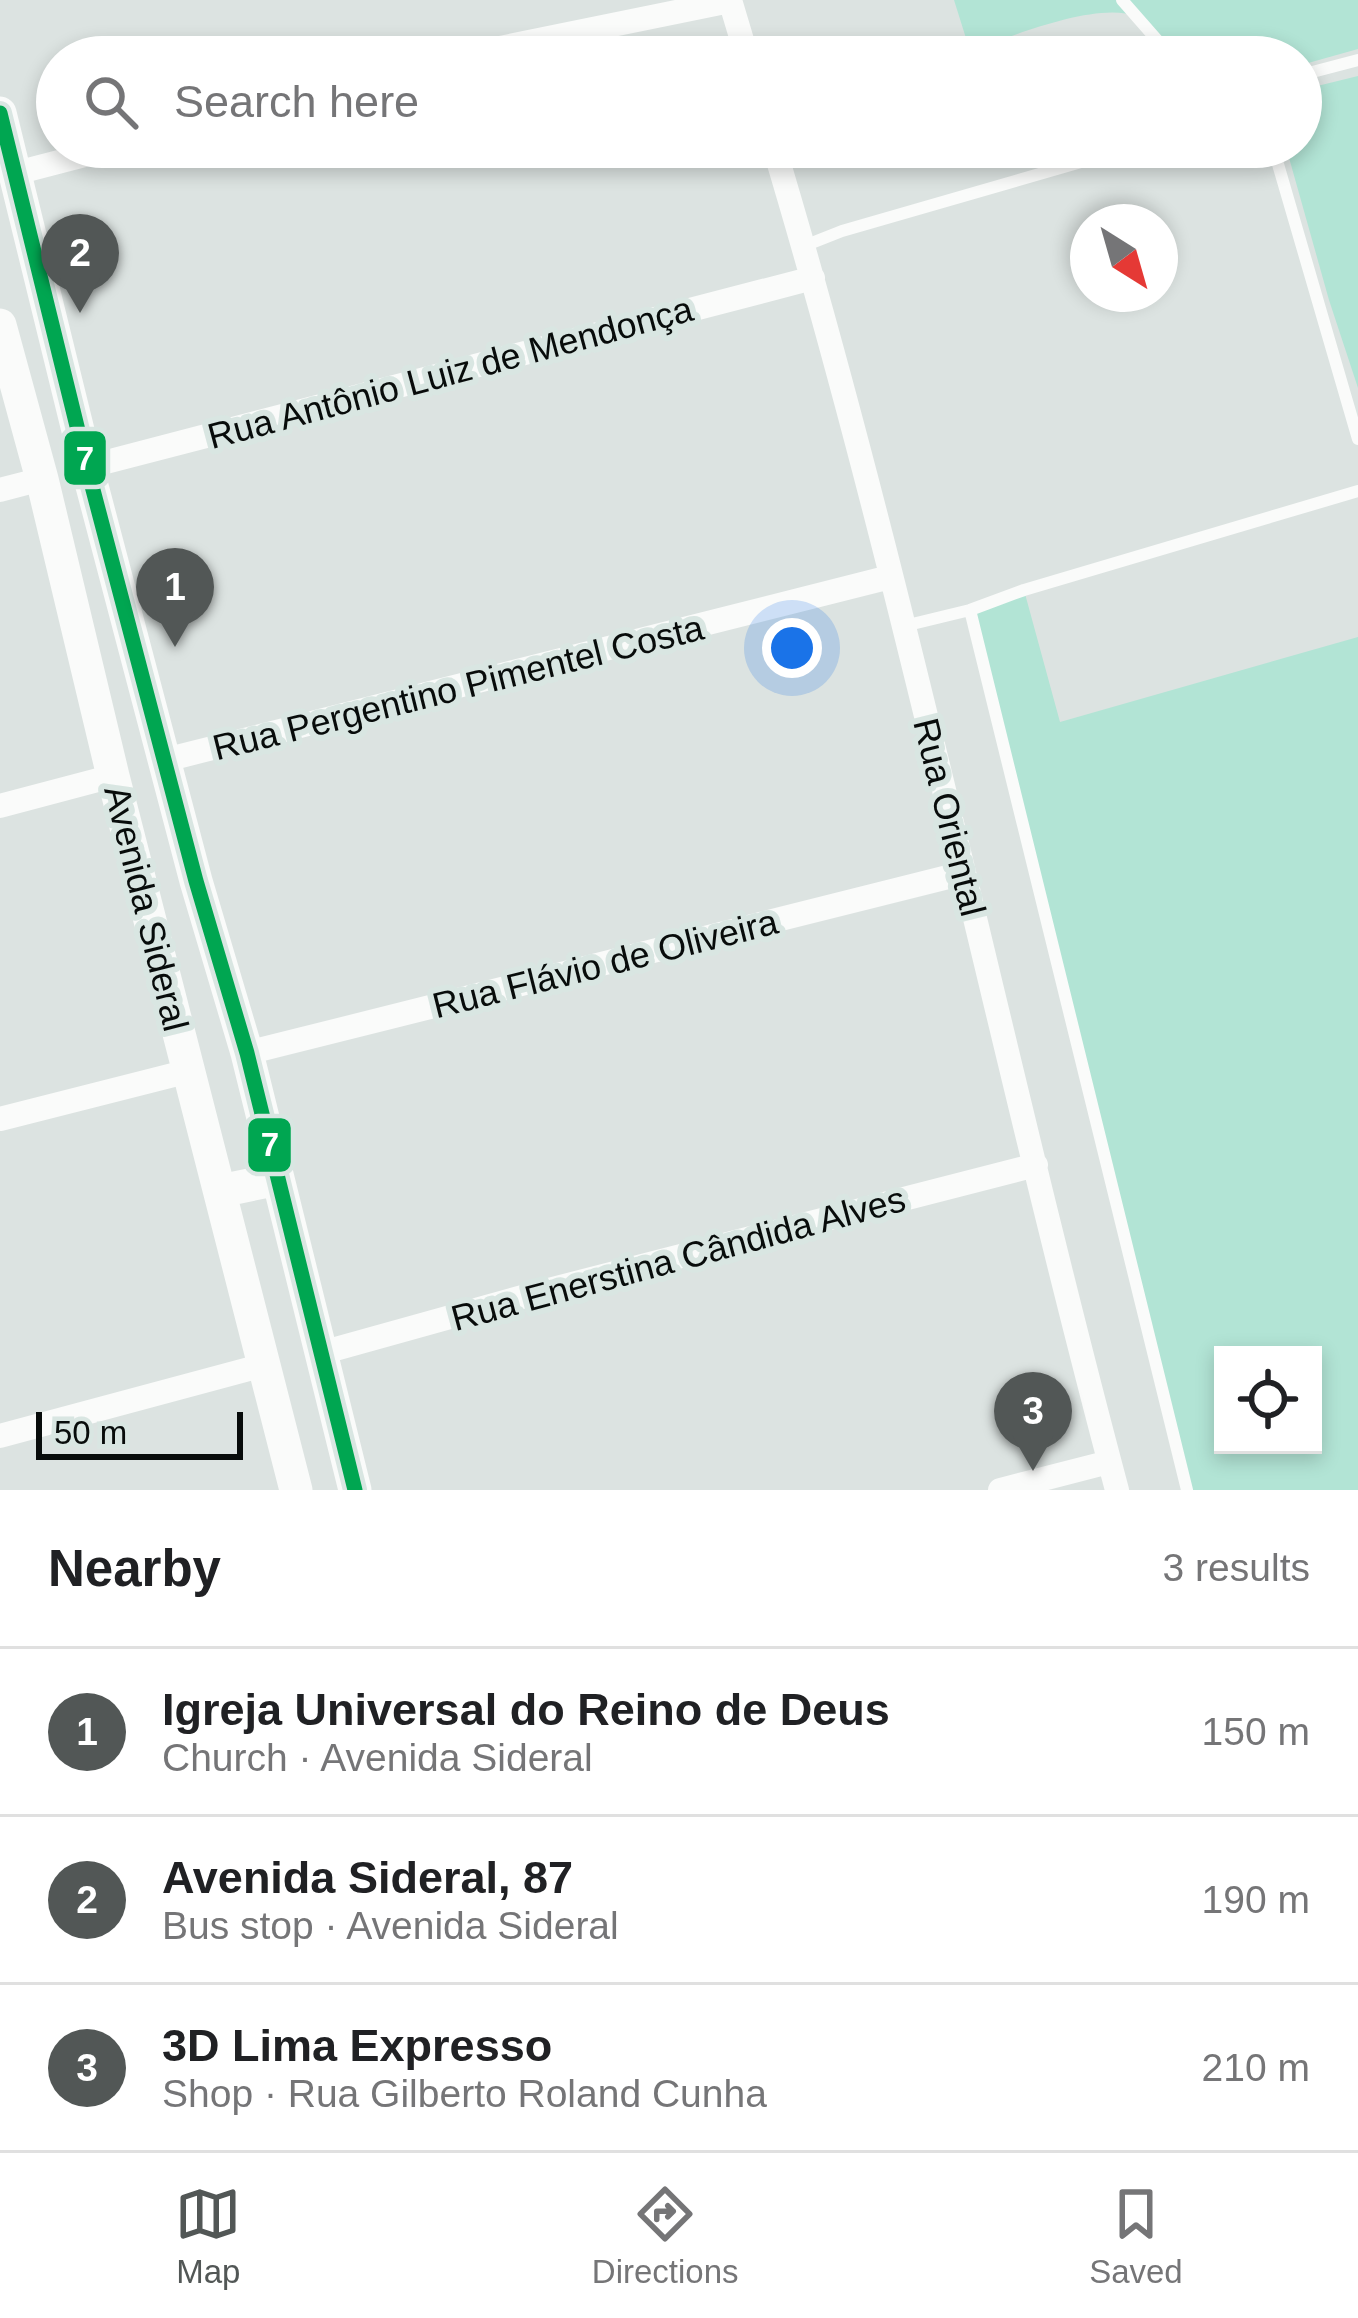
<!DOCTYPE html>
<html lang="en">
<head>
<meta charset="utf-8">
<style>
	:root { --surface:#fff; --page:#f6f6f6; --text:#202124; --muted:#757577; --line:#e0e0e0; --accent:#525756 }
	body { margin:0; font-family:Arial,sans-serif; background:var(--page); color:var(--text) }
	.controls { position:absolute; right:36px; bottom:36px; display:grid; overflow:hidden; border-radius:0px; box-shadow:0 6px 18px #0003 }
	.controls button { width:108px; height:108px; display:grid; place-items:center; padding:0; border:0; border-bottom:3px solid var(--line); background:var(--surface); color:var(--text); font:60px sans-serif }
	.compass { position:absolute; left:1070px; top:204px; width:108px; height:108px; border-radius:50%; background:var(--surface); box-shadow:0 6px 18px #0003; rotate:143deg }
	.scale { position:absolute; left:36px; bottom:30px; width:207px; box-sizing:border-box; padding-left:12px; border:6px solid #080c0b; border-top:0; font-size:33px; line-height:42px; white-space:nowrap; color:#080c0b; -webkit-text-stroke:9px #d9e6e2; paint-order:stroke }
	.you { position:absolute; left:792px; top:648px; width:42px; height:42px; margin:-30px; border:9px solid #fff; border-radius:50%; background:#1a73e8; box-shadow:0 0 0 18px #1a73e833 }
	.badge { display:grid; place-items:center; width:78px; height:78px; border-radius:50%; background:var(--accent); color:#fff; font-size:39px; font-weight:700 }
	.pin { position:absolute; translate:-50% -99px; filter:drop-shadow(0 3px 6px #0008) }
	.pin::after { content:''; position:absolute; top:63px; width:42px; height:36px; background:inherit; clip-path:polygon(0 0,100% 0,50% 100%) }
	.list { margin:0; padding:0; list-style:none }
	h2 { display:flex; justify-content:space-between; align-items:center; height:156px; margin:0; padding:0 48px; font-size:51px }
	h2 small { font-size:39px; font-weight:400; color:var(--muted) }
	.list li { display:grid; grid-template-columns:78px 1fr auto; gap:36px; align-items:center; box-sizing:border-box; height:168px; padding:0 48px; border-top:3px solid var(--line) }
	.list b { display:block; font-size:45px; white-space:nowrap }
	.list p { margin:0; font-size:39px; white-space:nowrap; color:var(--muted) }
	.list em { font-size:39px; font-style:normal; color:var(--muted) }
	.icon { flex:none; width:66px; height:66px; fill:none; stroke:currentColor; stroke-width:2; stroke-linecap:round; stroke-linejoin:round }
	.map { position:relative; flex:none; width:1358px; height:1490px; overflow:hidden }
	.search { position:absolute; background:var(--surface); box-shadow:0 6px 18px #0003; left:36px; right:36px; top:36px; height:132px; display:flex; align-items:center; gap:30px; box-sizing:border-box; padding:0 42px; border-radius:66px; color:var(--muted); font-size:45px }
	.sheet { height:660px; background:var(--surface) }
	nav { display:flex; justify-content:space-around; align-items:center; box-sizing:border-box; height:168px; border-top:3px solid var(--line); background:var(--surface); font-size:33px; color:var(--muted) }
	nav a { display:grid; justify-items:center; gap:6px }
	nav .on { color:var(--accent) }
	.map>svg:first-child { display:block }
	.green { fill:#b2e4d5; fill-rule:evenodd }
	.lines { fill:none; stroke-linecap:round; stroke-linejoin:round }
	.service { stroke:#fafbfa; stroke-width:12 }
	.minor { stroke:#fafbfa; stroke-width:24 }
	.secondary { stroke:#fafbfa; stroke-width:33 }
	.bus-1-casing { stroke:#d9e6e2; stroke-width:24 }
	.bus-1 { stroke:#00a651; stroke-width:15 }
	.labels { text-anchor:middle; stroke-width:12; stroke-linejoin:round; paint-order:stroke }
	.street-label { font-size:36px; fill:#080c0b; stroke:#d9e6e2 }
	.line-badge { stroke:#d9e6e2; stroke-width:4.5 }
	.badge-label { font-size:33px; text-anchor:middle; font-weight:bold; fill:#fff }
</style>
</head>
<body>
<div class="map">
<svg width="1358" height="1490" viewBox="0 0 1358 1490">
	<rect width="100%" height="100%" fill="#dce3e1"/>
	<path class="green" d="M 954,0 L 1358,0 L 1358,49 L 1301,65 L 1301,57 L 1180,57 C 1167,44 1153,27 1137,17 C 1099,0 1010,37 970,51 Z
		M 1358,76 L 1358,388 L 1329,300 L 1286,147 L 1301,147 L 1301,90 Z
		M 1024,590 L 1060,722 L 1358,637 L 1358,1490 L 1190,1490 L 970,610 ZM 1223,1355 L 1313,1355 L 1313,1445 L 1223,1445 Z"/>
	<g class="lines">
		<path class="service" d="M 1122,0 L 1172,57
			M 1301,75 L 1358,60
			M 1273,147 L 1358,439
			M 804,246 L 842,231 L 1081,162
			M 970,610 L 1187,1490
			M 904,626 L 970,610 L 1024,590 L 1358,491"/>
		<path class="minor" d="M 730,0 L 747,57
			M 456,57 L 730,1
			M 774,147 C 907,590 998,1044 1117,1490
			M 16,173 L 116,147
			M 87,467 L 813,278
			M 0,490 L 42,479
			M 165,760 L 890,577
			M 0,806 L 113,776
			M 247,1053 L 964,873
			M 0,1119 L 189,1071
			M 321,1353 L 533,1294 L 1036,1165
			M 0,1436 L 264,1365
			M 1000,1490 L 1109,1462"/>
		<path class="secondary" d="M 0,113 L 87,467 L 196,881 L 247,1053 L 355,1490
			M 0,325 L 42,479 L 113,776 L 296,1490
			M 220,1191 L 278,1179"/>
		<g class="bus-1-casing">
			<path id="bus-1" d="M 0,113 L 87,467 L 196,881 L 247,1053 L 355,1490"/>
		</g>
		<use href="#bus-1" class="bus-1"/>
	</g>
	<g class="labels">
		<g class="street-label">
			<text transform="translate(450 372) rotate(-15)" y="13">Rua Antônio Luiz de Mendonça</text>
			<text transform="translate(458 687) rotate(-14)" y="13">Rua Pergentino Pimentel Costa</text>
			<text transform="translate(950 817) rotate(76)" y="13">Rua Oriental</text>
			<text transform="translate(147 908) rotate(76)" y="13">Avenida Sideral</text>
			<text transform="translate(605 963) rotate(-14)" y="13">Rua Flávio de Oliveira</text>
			<text transform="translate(678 1258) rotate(-15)" y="13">Rua Enerstina Cândida Alves</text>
		</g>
	</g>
	<g class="line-badge">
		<rect x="62" y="429" width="46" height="58" rx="12" fill="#00a651"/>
		<rect x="246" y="1116" width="47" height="58" rx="12" fill="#00a651"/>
	</g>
	<g class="badge-label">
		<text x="85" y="470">7</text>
		<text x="270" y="1156">7</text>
	</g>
</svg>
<div class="controls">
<button><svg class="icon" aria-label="locate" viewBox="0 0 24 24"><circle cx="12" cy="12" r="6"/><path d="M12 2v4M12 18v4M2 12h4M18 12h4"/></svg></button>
</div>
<svg class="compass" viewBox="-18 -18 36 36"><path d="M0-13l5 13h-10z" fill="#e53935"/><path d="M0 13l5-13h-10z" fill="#757577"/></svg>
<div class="scale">50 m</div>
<div class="you"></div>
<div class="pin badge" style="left:175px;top:647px">1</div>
<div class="pin badge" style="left:80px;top:313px">2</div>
<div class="pin badge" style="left:1033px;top:1471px">3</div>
<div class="search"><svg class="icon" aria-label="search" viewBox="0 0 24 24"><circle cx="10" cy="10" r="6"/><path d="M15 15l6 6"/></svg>Search here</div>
</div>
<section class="sheet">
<h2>Nearby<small>3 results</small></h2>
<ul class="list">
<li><span class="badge">1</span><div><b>Igreja Universal do Reino de Deus</b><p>Church · Avenida Sideral</p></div><em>150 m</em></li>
<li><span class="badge">2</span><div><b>Avenida Sideral, 87</b><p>Bus stop · Avenida Sideral</p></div><em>190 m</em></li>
<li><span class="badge">3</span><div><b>3D Lima Expresso</b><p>Shop · Rua Gilberto Roland Cunha</p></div><em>210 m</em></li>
</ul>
</section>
<nav>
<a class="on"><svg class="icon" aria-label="map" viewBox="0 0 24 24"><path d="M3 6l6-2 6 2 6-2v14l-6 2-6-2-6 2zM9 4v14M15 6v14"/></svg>Map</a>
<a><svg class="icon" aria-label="directions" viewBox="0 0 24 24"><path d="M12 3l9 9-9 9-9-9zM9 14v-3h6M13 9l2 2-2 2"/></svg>Directions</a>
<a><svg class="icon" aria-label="saved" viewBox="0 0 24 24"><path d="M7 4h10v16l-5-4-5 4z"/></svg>Saved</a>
</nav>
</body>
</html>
